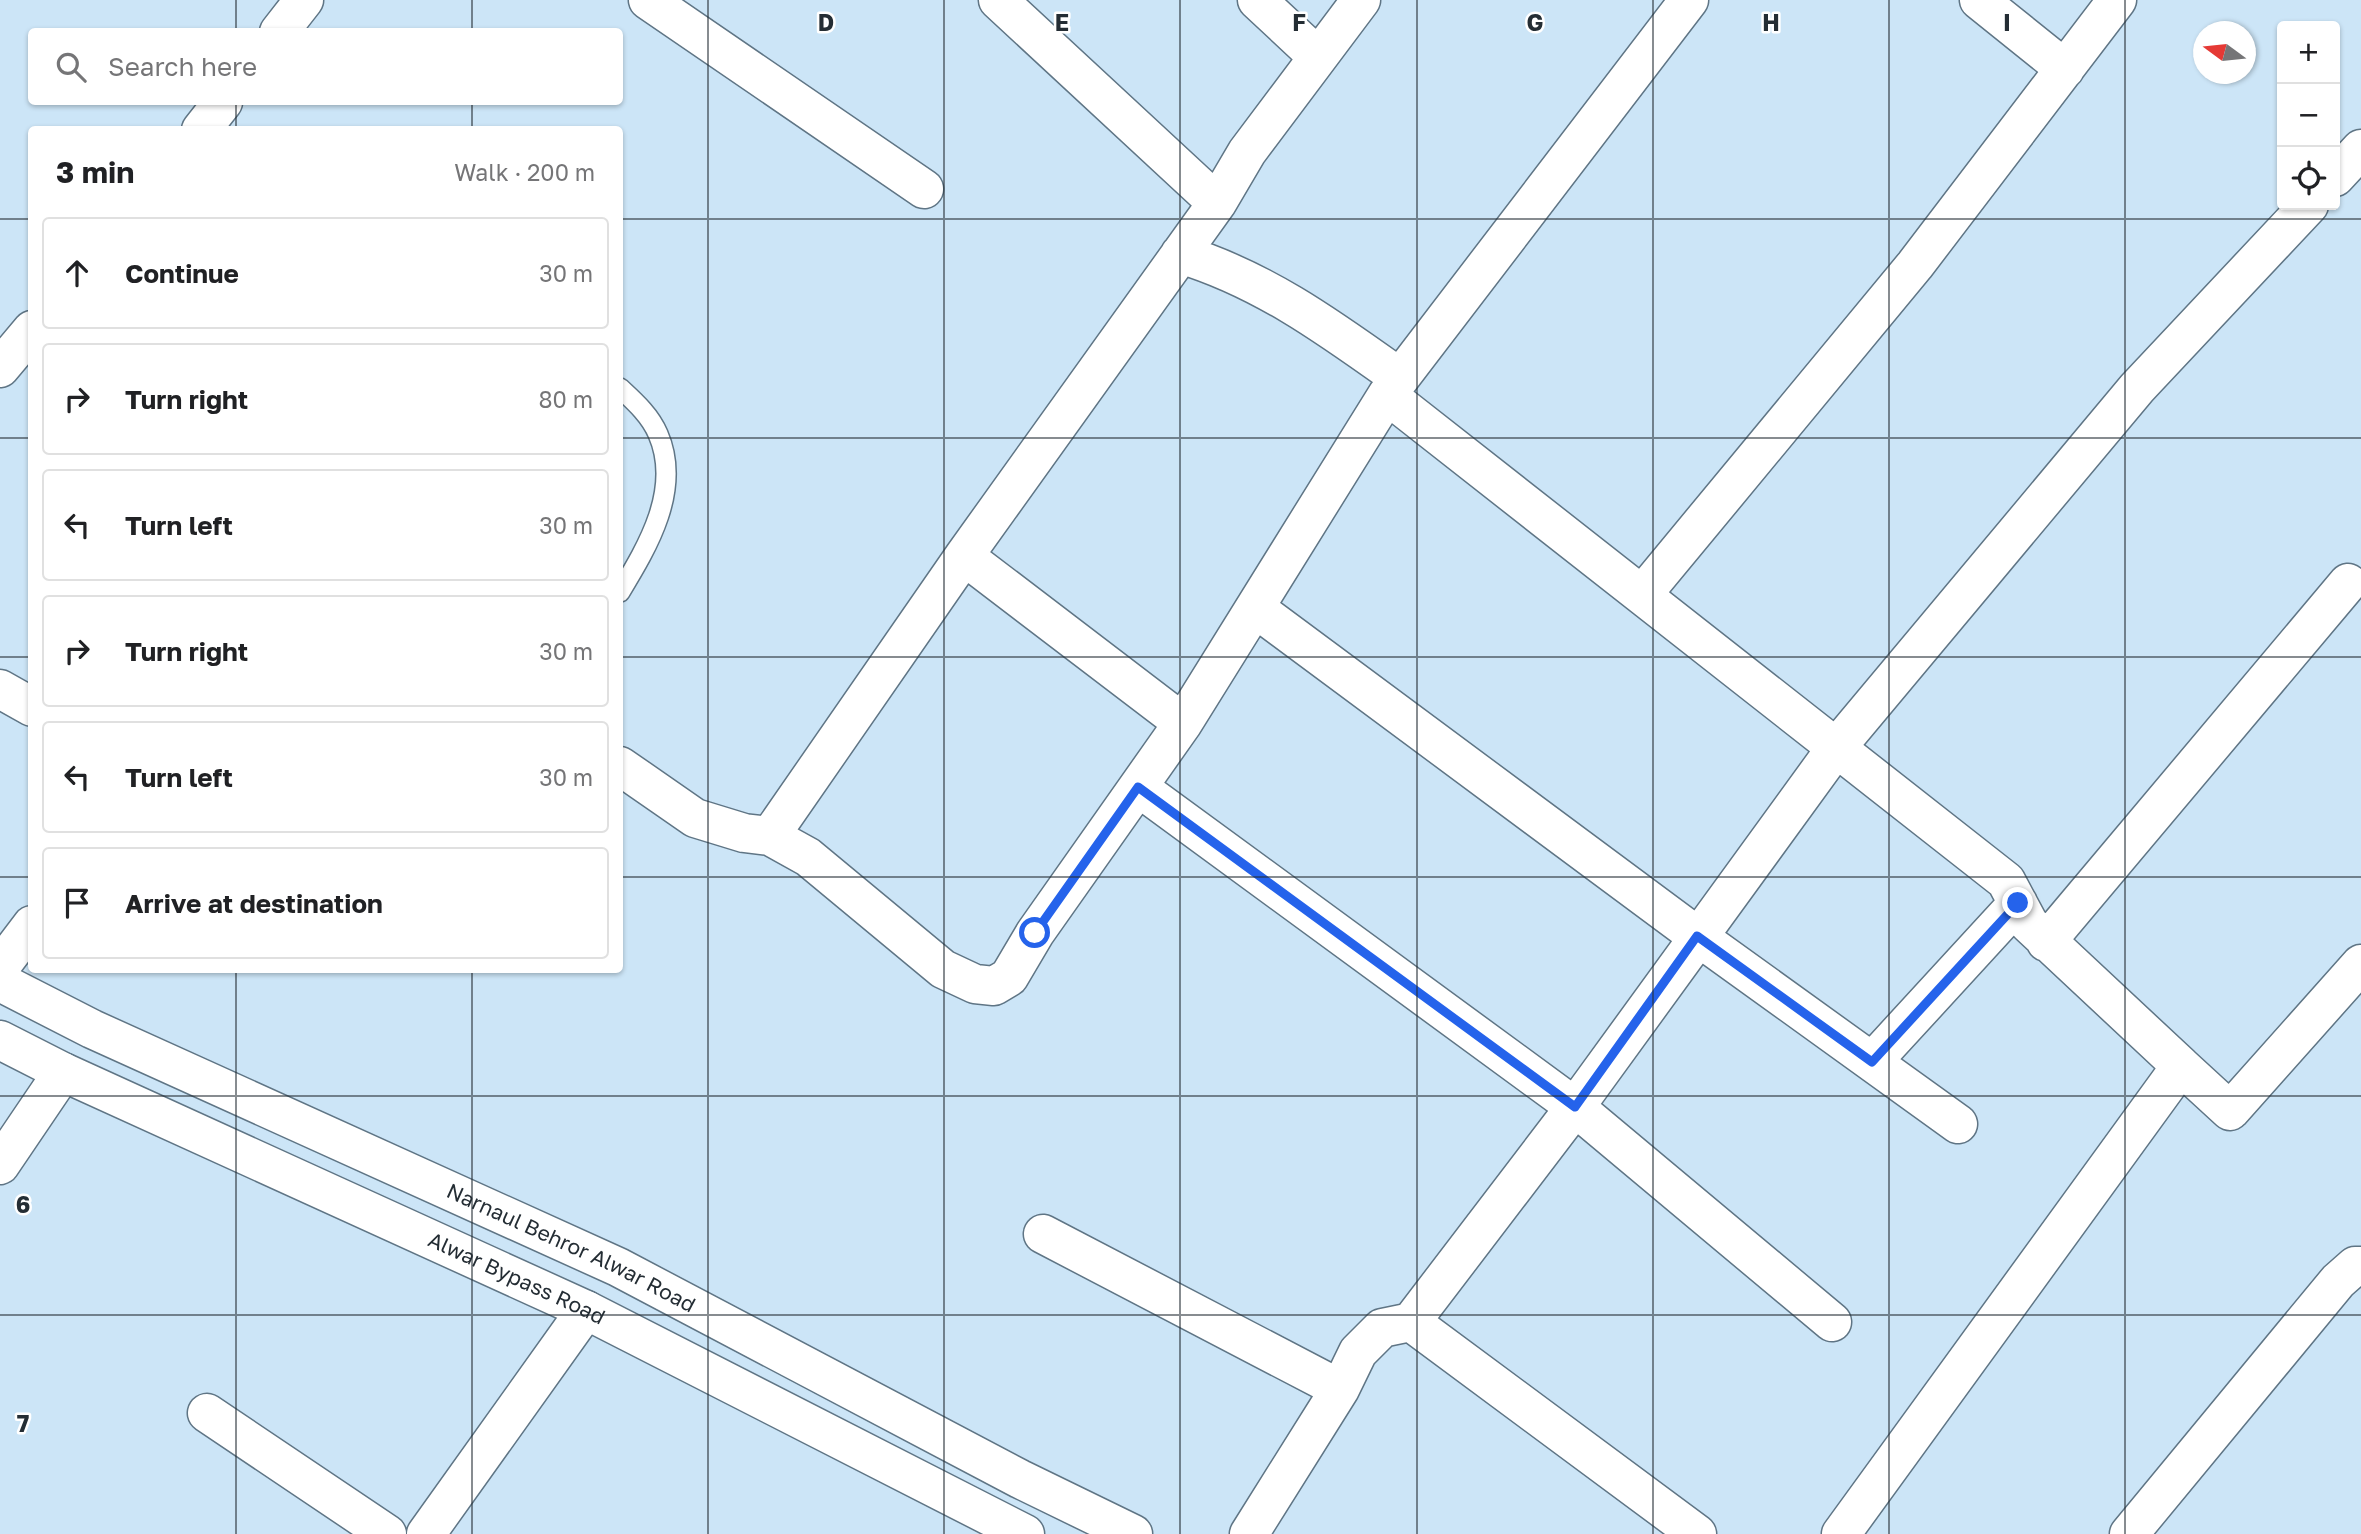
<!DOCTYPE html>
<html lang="en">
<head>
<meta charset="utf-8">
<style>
	:root { --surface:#fff; --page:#f2f2f2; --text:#202124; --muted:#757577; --line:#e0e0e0 }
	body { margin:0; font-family:"Golos Text",sans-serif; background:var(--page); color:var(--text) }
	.controls { position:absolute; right:21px; top:21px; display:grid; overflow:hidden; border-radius:7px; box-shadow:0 2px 5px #0004 }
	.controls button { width:63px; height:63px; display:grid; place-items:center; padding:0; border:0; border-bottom:2px solid var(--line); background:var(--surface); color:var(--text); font:35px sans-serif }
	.compass { position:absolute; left:2193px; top:21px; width:63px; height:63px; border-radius:50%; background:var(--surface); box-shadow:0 2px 5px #0004; rotate:285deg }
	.stop { position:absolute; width:21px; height:21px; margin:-16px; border:5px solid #2563eb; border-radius:50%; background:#fff }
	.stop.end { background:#2563eb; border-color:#fff; box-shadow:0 2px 7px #0008 }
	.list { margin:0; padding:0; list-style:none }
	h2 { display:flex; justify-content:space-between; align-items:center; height:91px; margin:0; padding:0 28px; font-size:30px }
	h2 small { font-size:23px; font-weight:400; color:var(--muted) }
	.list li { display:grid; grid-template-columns:46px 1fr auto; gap:21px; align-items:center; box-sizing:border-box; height:112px; margin:0 14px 14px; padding:0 14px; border:2px solid var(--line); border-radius:7px }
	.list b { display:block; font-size:26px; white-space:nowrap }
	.list em { font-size:23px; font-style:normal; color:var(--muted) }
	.icon { flex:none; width:38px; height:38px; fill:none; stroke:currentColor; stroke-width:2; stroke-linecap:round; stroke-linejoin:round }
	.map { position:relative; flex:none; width:2361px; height:1534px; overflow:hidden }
	.search { position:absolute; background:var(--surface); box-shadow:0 2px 5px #0004; left:28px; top:28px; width:595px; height:77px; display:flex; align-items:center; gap:18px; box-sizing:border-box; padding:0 24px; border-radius:7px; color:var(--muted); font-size:26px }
	.panel { position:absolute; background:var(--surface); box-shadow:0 2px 5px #0004; left:28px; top:126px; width:595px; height:847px; border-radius:7px }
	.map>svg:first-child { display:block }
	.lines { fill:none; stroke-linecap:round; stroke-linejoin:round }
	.service-casing { stroke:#5f7585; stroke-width:22 }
	.minor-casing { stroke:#5f7585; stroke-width:41 }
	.primary-casing { stroke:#5f7585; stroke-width:41 }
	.service { stroke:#fff; stroke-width:19 }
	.minor { stroke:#fff; stroke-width:38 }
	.primary { stroke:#fff; stroke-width:38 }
	.route { stroke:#2563eb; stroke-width:9 }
	.grid { fill:none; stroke:#242d34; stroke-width:2; stroke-opacity:0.55 }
	.labels { text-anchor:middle; stroke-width:5; stroke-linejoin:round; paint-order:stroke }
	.street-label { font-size:21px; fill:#242d34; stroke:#fff }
	.grid-label { font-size:23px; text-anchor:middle; font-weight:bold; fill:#242d34; stroke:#fff; stroke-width:5; stroke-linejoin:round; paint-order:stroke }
</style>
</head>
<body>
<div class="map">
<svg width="2361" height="1534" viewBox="0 0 2361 1534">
	<rect width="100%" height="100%" fill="#cce5f7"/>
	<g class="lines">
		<g class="service-casing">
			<path id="service" d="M 620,388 C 634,401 650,415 658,434 C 682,489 648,546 620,592"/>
		</g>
		<g class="minor-casing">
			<path id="minor" d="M 648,0 L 924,189
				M 998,0 L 1217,203
				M 1257,0 L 1318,57
				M 1979,0 L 2065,69
				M 279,32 L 304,0
				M 201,130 L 223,102
				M 2335,177 L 2361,149
				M 1180,254 C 1263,279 1330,328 1400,378
				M 0,368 L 32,330
				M 1387,395 L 2006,881 L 2029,924 L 2181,1066
				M 964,556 L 1183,723
				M 1642,595 L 1915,265 L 2117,0
				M 1255,608 L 1697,936 L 1958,1124
				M 0,689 L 32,707
				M 620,766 L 695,818 L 744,833 L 770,836 L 808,857 L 943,969 L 975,984 L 994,986 L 1009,977 L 1035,933 L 1183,723 L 1387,395 L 1689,0
				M 1138,787 L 1575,1107 L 1832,1322
				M 770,836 L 964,556 L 1217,203 L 1247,152 L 1361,0
				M 2046,942 L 2348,583
				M 0,967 L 32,925
				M 1872,1062 L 2018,903
				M 0,1165 L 63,1072
				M 1043,1234 L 1340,1389
				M 1411,1322 L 1575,1107 L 1836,748 L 2137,388 L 2309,205
				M 207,1413 L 387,1534
				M 426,1534 L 586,1310
				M 1249,1534 L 1340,1389 L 1358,1352 L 1382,1328 L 1411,1322 L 1697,1534
				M 1841,1534 L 2181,1066 L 2230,1111 L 2361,964
				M 2129,1534 L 2338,1281 L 2355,1266 L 2361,1266"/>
		</g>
		<g class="primary-casing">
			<g id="primary">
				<path id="s1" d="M 0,982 L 92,1029 L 618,1267 L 1020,1479 L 1133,1534"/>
				<path id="s2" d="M 0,1040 L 63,1072 L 586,1310 L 1025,1534"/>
			</g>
		</g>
		<use href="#service" class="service"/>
		<use href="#minor" class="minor"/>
		<use href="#primary" class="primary"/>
	</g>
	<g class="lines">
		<path class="route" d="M 1035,933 L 1138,787 L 1575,1107 L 1697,936 L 1872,1062 L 2018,903"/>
	</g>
	<path class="grid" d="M 236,0 L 236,32M 472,0 L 472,32M 708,0 L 708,1534M 944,0 L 944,1534M 1180,0 L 1180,1534M 1417,0 L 1417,1534M 1653,0 L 1653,1534M 1889,0 L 1889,1534M 2125,0 L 2125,1534M 236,102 L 236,130M 472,102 L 472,130M 0,219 L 32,219M 620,219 L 2361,219M 0,438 L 32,438M 620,438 L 2361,438M 0,657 L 32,657M 620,657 L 2361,657M 0,877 L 32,877M 620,877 L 2361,877M 236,970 L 236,1534M 472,970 L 472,1534M 0,1096 L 2361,1096M 0,1315 L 2361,1315"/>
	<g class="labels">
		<g class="street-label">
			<text dy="7" stroke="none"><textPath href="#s1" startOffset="630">Narnaul Behror Alwar Road</textPath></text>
			<text dy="7" stroke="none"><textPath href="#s2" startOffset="569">Alwar Bypass Road</textPath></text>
		</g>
	</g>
	<g class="grid-label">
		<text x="826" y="31">D</text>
		<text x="1062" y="31">E</text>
		<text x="1299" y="31">F</text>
		<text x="1535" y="31">G</text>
		<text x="1771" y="31">H</text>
		<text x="2007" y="31">I</text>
		<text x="23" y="1213">6</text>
		<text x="23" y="1432">7</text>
	</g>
</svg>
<div class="controls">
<button>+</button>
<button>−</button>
<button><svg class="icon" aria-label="locate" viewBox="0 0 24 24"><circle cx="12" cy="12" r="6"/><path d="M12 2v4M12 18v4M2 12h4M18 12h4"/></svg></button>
</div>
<svg class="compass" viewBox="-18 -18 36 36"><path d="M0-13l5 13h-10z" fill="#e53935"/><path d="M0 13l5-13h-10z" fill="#757577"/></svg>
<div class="stop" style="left:1035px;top:933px"></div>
<div class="stop end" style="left:2018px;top:903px"></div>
<div class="search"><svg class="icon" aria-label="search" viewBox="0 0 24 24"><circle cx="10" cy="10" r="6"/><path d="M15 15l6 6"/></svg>Search here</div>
<section class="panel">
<h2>3 min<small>Walk · 200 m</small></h2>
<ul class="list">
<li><svg class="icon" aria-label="ahead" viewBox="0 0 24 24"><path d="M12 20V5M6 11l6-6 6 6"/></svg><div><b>Continue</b></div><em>30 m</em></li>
<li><svg class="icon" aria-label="right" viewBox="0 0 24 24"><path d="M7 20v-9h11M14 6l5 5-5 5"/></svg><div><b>Turn right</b></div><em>80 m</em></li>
<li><svg class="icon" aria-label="left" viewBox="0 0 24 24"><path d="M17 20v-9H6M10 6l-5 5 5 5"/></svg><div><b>Turn left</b></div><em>30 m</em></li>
<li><svg class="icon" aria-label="right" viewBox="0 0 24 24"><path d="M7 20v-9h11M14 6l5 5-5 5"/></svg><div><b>Turn right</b></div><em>30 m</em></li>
<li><svg class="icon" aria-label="left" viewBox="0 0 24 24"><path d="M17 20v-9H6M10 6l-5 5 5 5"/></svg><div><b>Turn left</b></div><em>30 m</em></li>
<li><svg class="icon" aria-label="arrive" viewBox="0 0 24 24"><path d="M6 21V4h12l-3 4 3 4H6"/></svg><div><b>Arrive at destination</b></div></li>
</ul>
</section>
</div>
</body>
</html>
